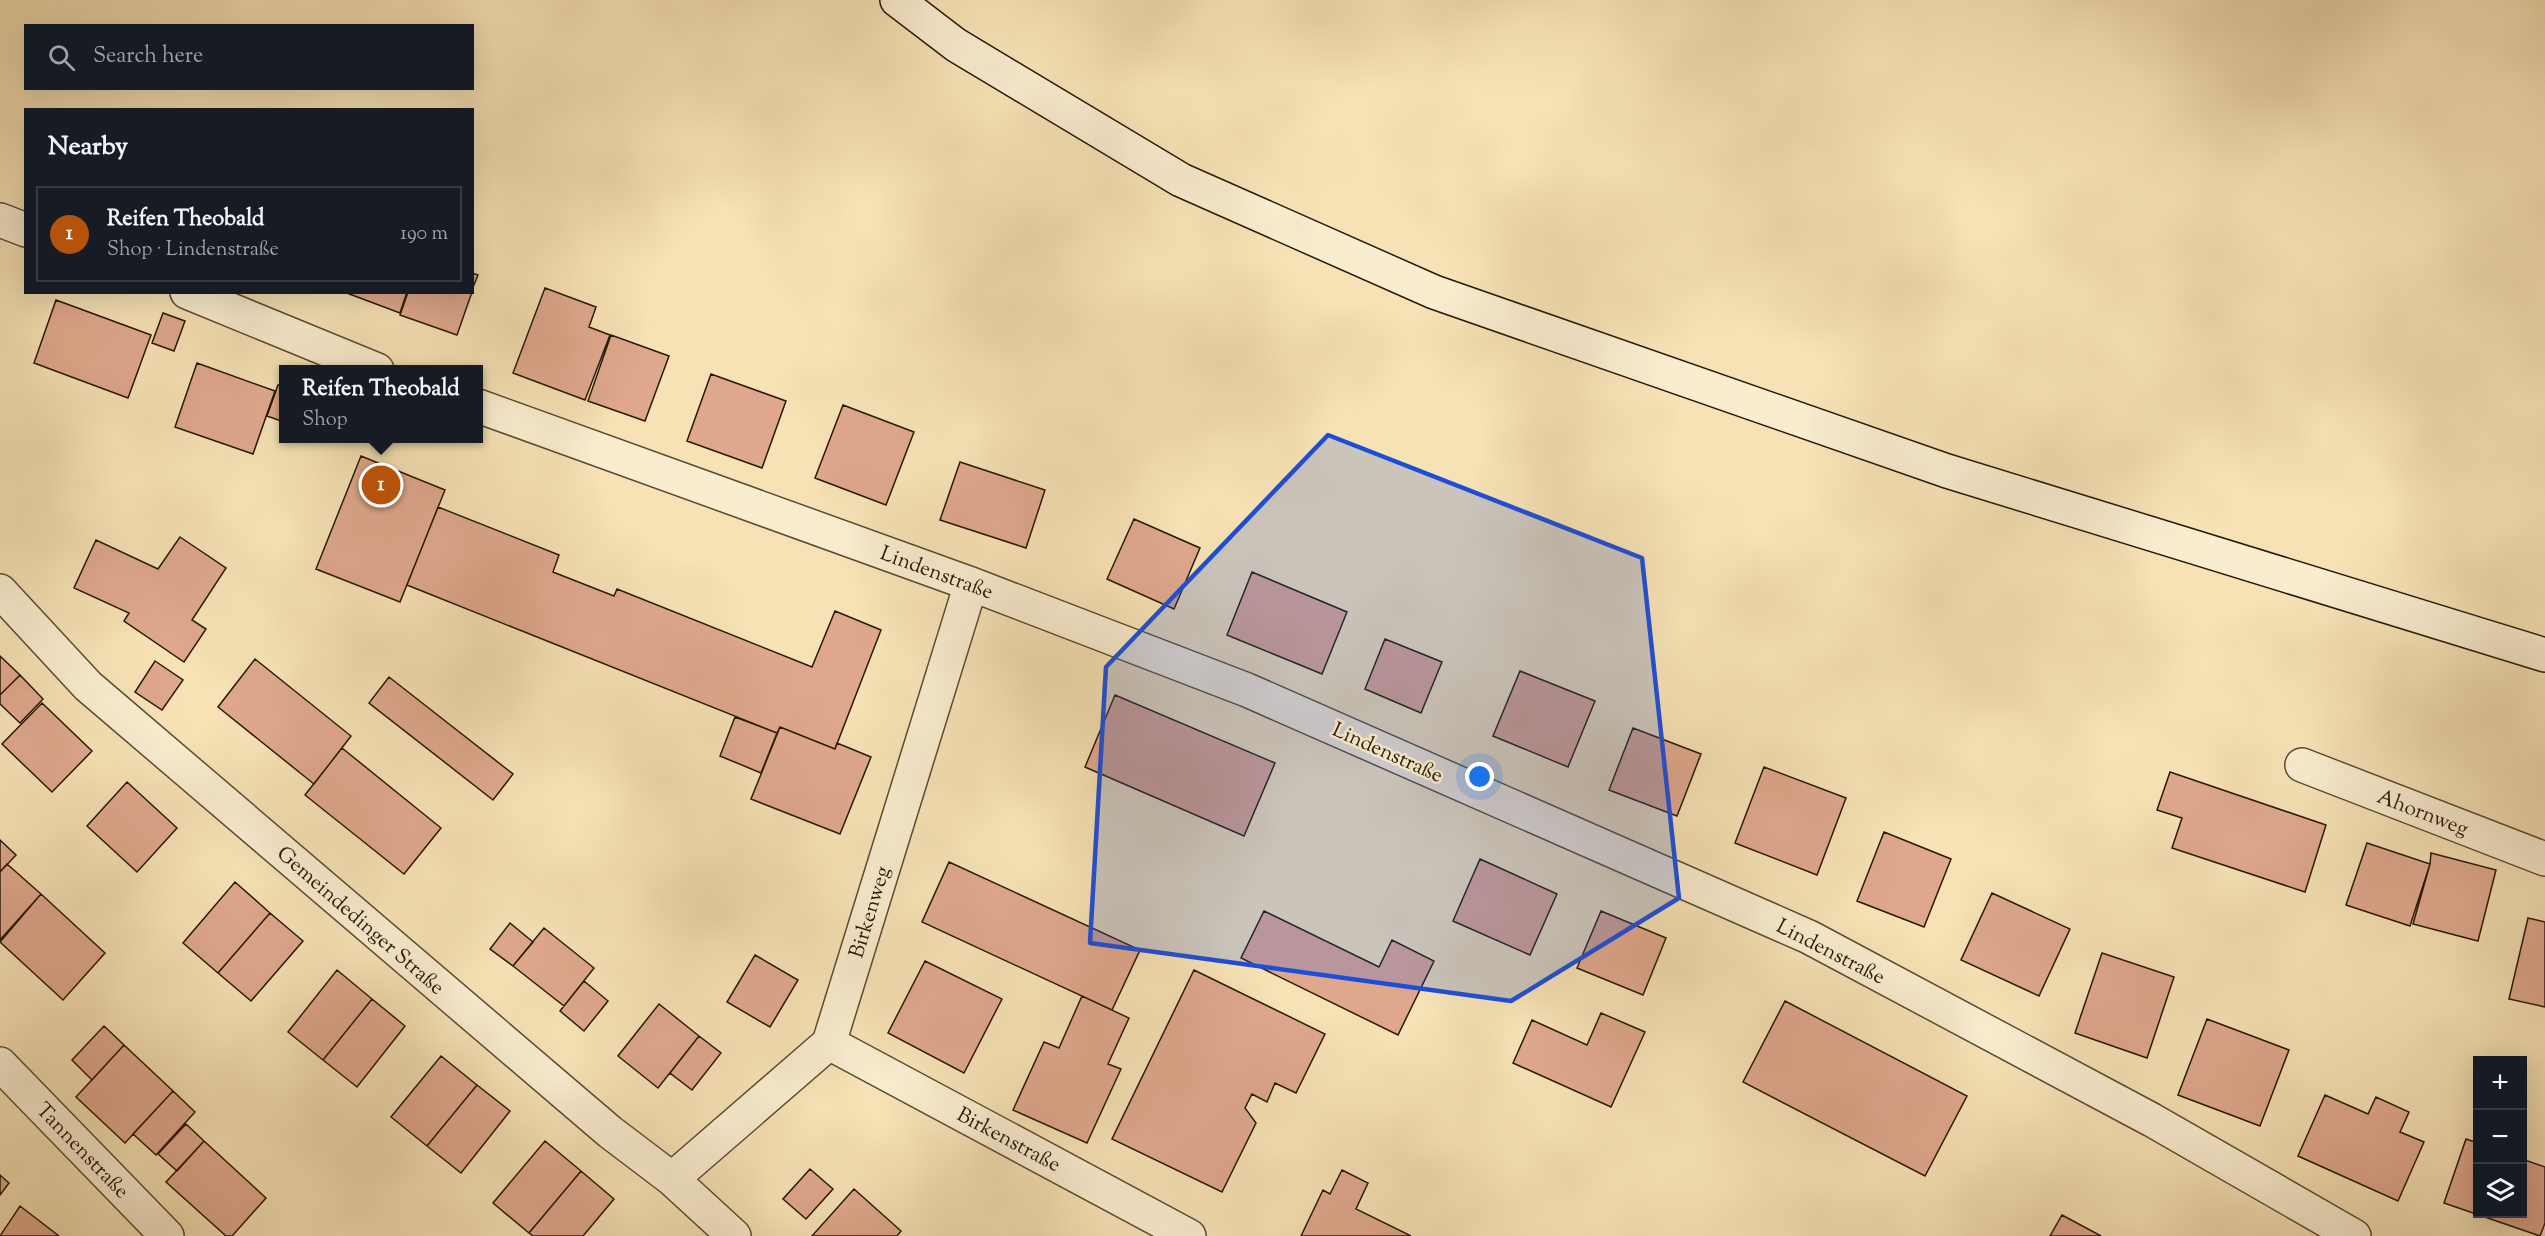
<!DOCTYPE html>
<html lang="en">
<head>
<meta charset="utf-8">
<style>
	:root { --surface:#171b24; --page:#20242c; --text:#f1f3f6; --muted:#9ea1a6; --line:#363941; --accent:#b45309 }
	body { margin:0; font-family:"Sorts Mill Goudy",serif; background:var(--page); color:var(--text) }
	.controls { position:absolute; right:18px; bottom:18px; display:grid; overflow:hidden; border-radius:0px; box-shadow:0 6px 24px #0002 }
	.controls button { width:54px; height:54px; display:grid; place-items:center; padding:0; border:0; border-bottom:2px solid var(--line); background:var(--surface); color:var(--text); font:30px sans-serif }
	.you { position:absolute; left:1480px; top:777px; width:21px; height:21px; margin:-15px; border:4px solid #fff; border-radius:50%; background:#1a73e8; box-shadow:0 0 0 9px #1a73e833 }
	.badge { display:grid; place-items:center; width:39px; height:39px; border-radius:50%; background:var(--accent); color:#fff; font-size:20px; font-weight:700 }
	.pin { position:absolute; translate:-50% -50%; border:3px solid #fff; box-shadow:0 2px 6px #0006 }
	.popup { position:absolute; left:279px; top:365px; width:204px; height:78px; box-sizing:border-box; display:grid; place-content:center; border-radius:0px; background:var(--surface); filter:drop-shadow(0 2px 4px #0005); font-size:20px; white-space:nowrap; color:var(--muted) }
	.popup b { font-size:22px; color:var(--text) }
	.popup::after { content:''; position:absolute; left:50%; top:100%; margin-left:-12px; border:12px solid transparent; border-top-color:var(--surface) }
	.list { margin:0; padding:0; list-style:none }
	h2 { display:flex; justify-content:space-between; align-items:center; height:78px; margin:0; padding:0 24px; font-size:26px }
	h2 small { font-size:20px; font-weight:400; color:var(--muted) }
	.list li { display:grid; grid-template-columns:39px 1fr auto; gap:18px; align-items:center; box-sizing:border-box; height:96px; margin:0 12px 12px; padding:0 12px; border:2px solid var(--line); border-radius:0px }
	.list b { display:block; font-size:22px; white-space:nowrap }
	.list p { margin:0; font-size:20px; white-space:nowrap; color:var(--muted) }
	.list em { font-size:20px; font-style:normal; color:var(--muted) }
	.icon { flex:none; width:33px; height:33px; fill:none; stroke:currentColor; stroke-width:2; stroke-linecap:round; stroke-linejoin:round }
	.map { position:relative; flex:none; width:2545px; height:1236px; overflow:hidden }
	.search { position:absolute; background:var(--surface); box-shadow:0 6px 24px #0002; left:24px; top:24px; width:450px; height:66px; display:flex; align-items:center; gap:15px; box-sizing:border-box; padding:0 21px; border-radius:0px; color:var(--muted); font-size:22px }
	.panel { position:absolute; background:var(--surface); box-shadow:0 6px 24px #0002; left:24px; top:108px; width:450px; height:186px; border-radius:0px }
	.map>svg:first-child { display:block }
	.building { fill:#dfa88d; stroke:#271807; stroke-width:1.5 }
	.lines { fill:none; stroke-linecap:round; stroke-linejoin:round }
	.minor-casing { stroke:#5b4a32; stroke-width:36 }
	.secondary-casing { stroke:#271807; stroke-width:36 }
	.minor { stroke:#f9eccf; stroke-width:33 }
	.secondary { stroke:#f9eccf; stroke-width:33 }
	.marked { fill:#1d4ed8; fill-opacity:0.2; stroke:#1d4ed8; stroke-width:4.5; stroke-linejoin:round }
	.labels { text-anchor:middle; stroke-width:5; stroke-linejoin:round; paint-order:stroke }
	.street-label { font-size:21px; fill:#271807; stroke:#f9eccf }
</style>
</head>
<body>
<div class="map">
<svg width="2545" height="1236" viewBox="0 0 2545 1236">
	<rect width="100%" height="100%" fill="#f6e2b5"/>
	<filter id="stains"><feTurbulence type="fractalNoise" baseFrequency=".00333" numOctaves="4"/><feColorMatrix values="0 0 0 0 .2 0 0 0 0 .09 0 0 0 0 .02 0 0 0 .5 -.17"/></filter>
	<radialGradient id="worn" r=".72"><stop offset=".6" stop-color="#630" stop-opacity="0"/><stop offset="1" stop-color="#630" stop-opacity=".3"/></radialGradient>
	<path class="building" d="M 472,273 L 478,275 L 472,290 Z
		M 545,288 L 596,307 L 589,327 L 610,335 L 585,400 L 513,373 Z
		M 344,292 L 407,292 L 400,313 Z
		M 408,292 L 472,292 L 457,335 L 400,315 Z
		M 56,300 L 151,335 L 128,398 L 34,363 Z
		M 163,313 L 185,321 L 174,351 L 152,343 Z
		M 611,335 L 669,356 L 645,421 L 588,401 Z
		M 197,363 L 275,391 L 253,454 L 175,427 Z
		M 711,374 L 786,401 L 762,468 L 687,441 Z
		M 278,385 L 284,387 L 284,422 L 267,416 Z
		M 843,405 L 914,432 L 886,505 L 815,478 Z
		M 361,456 L 445,490 L 400,602 L 316,569 Z
		M 960,462 L 1045,490 L 1026,548 L 940,520 Z
		M 438,507 L 559,555 L 553,572 L 614,596 L 617,589 L 812,667 L 835,611 L 881,630 L 835,749 L 780,727 L 777,733 L 407,585 Z
		M 1134,519 L 1200,548 L 1174,609 L 1107,579 Z
		M 180,537 L 226,568 L 192,620 L 206,629 L 184,662 L 124,621 L 129,613 L 74,588 L 96,540 L 158,569 Z
		M 1252,572 L 1347,612 L 1322,674 L 1227,635 Z
		M 1385,639 L 1442,662 L 1421,713 L 1365,689 Z
		M 0,656 L 20,675 L 0,695 Z
		M 255,659 L 351,736 L 314,784 L 218,707 Z
		M 155,661 L 183,680 L 162,710 L 135,692 Z
		M 1520,671 L 1595,701 L 1568,767 L 1493,736 Z
		M 20,675 L 43,699 L 20,723 L 0,704 L 0,695 Z
		M 389,677 L 513,774 L 493,800 L 369,703 Z
		M 1115,695 L 1275,763 L 1244,836 L 1085,767 Z
		M 42,703 L 92,751 L 52,792 L 2,744 Z
		M 735,717 L 777,733 L 761,773 L 720,756 Z
		M 780,727 L 835,749 L 837,743 L 871,757 L 840,834 L 751,799 Z
		M 1633,728 L 1701,754 L 1677,816 L 1609,790 Z
		M 342,748 L 441,828 L 404,874 L 305,795 Z
		M 1764,767 L 1846,798 L 1817,875 L 1735,843 Z
		M 2170,772 L 2326,825 L 2305,892 L 2172,848 L 2182,818 L 2157,810 Z
		M 127,782 L 177,828 L 137,872 L 87,826 Z
		M 1884,832 L 1951,859 L 1924,927 L 1857,901 Z
		M 0,840 L 16,855 L 0,872 Z
		M 2367,843 L 2430,864 L 2410,926 L 2346,905 Z
		M 2431,853 L 2496,870 L 2478,941 L 2413,924 L 2430,864 Z
		M 1480,859 L 1557,894 L 1530,955 L 1453,921 Z
		M 949,862 L 1140,950 L 1112,1010 L 922,922 Z
		M 7,864 L 41,894 L 0,940 L 0,872 Z
		M 235,882 L 270,913 L 218,973 L 183,943 Z
		M 1992,893 L 2070,929 L 2039,996 L 1961,960 Z
		M 41,894 L 105,953 L 63,1000 L 0,942 Z
		M 1264,911 L 1379,967 L 1392,940 L 1434,961 L 1398,1035 L 1241,958 Z
		M 1601,911 L 1666,938 L 1643,995 L 1577,968 Z
		M 270,913 L 303,941 L 251,1001 L 218,973 Z
		M 2528,918 L 2545,922 L 2545,1007 L 2509,999 Z
		M 510,923 L 533,942 L 513,966 L 490,949 Z
		M 544,928 L 594,968 L 564,1006 L 513,966 Z
		M 2102,953 L 2174,977 L 2147,1058 L 2075,1033 Z
		M 755,955 L 798,980 L 770,1027 L 727,1002 Z
		M 925,961 L 1002,999 L 964,1073 L 888,1033 Z
		M 337,970 L 372,999 L 323,1060 L 288,1032 Z
		M 1194,970 L 1325,1034 L 1296,1093 L 1275,1083 L 1267,1102 L 1252,1094 L 1245,1108 L 1256,1123 L 1222,1192 L 1112,1139 Z
		M 584,981 L 608,1001 L 584,1031 L 560,1011 Z
		M 1082,996 L 1129,1018 L 1108,1064 L 1121,1069 L 1087,1143 L 1013,1110 L 1044,1042 L 1059,1048 Z
		M 372,999 L 405,1026 L 357,1087 L 323,1060 Z
		M 1785,1001 L 1967,1096 L 1925,1176 L 1743,1082 Z
		M 659,1004 L 699,1036 L 658,1088 L 618,1056 Z
		M 1601,1013 L 1645,1032 L 1611,1107 L 1513,1063 L 1532,1020 L 1587,1045 Z
		M 2207,1019 L 2289,1050 L 2260,1126 L 2178,1095 Z
		M 104,1026 L 124,1045 L 92,1080 L 72,1060 Z
		M 699,1036 L 721,1053 L 692,1090 L 670,1073 Z
		M 124,1045 L 173,1091 L 125,1143 L 76,1097 Z
		M 441,1056 L 477,1085 L 427,1146 L 391,1117 Z
		M 477,1085 L 510,1111 L 461,1173 L 427,1146 Z
		M 173,1091 L 195,1112 L 156,1155 L 133,1134 Z
		M 2325,1095 L 2368,1114 L 2376,1097 L 2409,1112 L 2400,1132 L 2424,1142 L 2398,1201 L 2298,1156 Z
		M 186,1124 L 204,1141 L 177,1171 L 158,1154 Z
		M 2466,1139 L 2478,1143 L 2478,1214 L 2522,1214 L 2522,1159 L 2545,1167 L 2545,1223 L 2540,1236 L 2444,1203 Z
		M 204,1141 L 266,1198 L 232,1236 L 226,1236 L 166,1182 Z
		M 545,1141 L 581,1171 L 529,1233 L 493,1203 Z
		M 810,1169 L 833,1189 L 806,1219 L 783,1199 Z
		M 1342,1170 L 1368,1183 L 1356,1209 L 1411,1236 L 1301,1236 L 1323,1190 L 1330,1194 Z
		M 581,1171 L 614,1199 L 583,1236 L 533,1236 L 529,1233 Z
		M 0,1175 L 9,1183 L 0,1195 Z
		M 854,1189 L 901,1231 L 897,1236 L 812,1236 Z
		M 20,1206 L 59,1236 L 0,1236 Z
		M 2062,1215 L 2101,1236 L 2050,1236 Z"/>
	<g class="lines">
		<g class="minor-casing">
			<path id="minor" d="M 0,220 L 26,230
				M 187,292 L 377,370
				M 478,406 L 971,584 L 1247,690 L 1809,937 L 2152,1120 L 2354,1236
				M 0,591 L 88,686 L 610,1132 L 672,1179 L 734,1236
				M 2302,765 L 2545,859
				M 829,1043 L 1189,1236
				M 0,1064 L 167,1236
				M 672,1179 L 829,1043 L 971,584"/>
		</g>
		<g class="secondary-casing">
			<path id="secondary" d="M 897,0 L 956,45 L 1181,180 L 1434,292 L 1947,471 L 2545,655"/>
		</g>
		<use href="#minor" class="minor"/>
		<use href="#secondary" class="secondary"/>
	</g>
	<path class="marked" d="M 1328,435 L 1642,558 L 1679,898 L 1511,1001 L 1090,943 L 1106,667 Z"/>
	<g class="labels">
		<g class="street-label">
			<text transform="translate(937 572) rotate(20)" y="7">Lindenstraße</text>
			<text transform="translate(1388 752) rotate(24)" y="7">Lindenstraße</text>
			<text transform="translate(2423 812) rotate(21)" y="7">Ahornweg</text>
			<text transform="translate(869 912) rotate(-73)" y="7">Birkenweg</text>
			<text transform="translate(361 920) rotate(41)" y="7">Gemeindedinger Straße</text>
			<text transform="translate(1831 951) rotate(27)" y="7">Lindenstraße</text>
			<text transform="translate(1009 1139) rotate(28)" y="7">Birkenstraße</text>
			<text transform="translate(83 1150) rotate(46)" y="7">Tannenstraße</text>
		</g>
	</g>
	<rect width="100%" height="100%" filter="url(#stains)"/>
	<rect width="100%" height="100%" fill="url(#worn)"/>
</svg>
<div class="controls">
<button>+</button>
<button>−</button>
<button><svg class="icon" aria-label="layers" viewBox="0 0 24 24"><path d="M12 4l9 5-9 5-9-5zM3 14l9 5 9-5"/></svg></button>
</div>
<div class="you"></div>
<div class="pin badge" style="left:381px;top:485px">1</div>
<div class="popup"><b>Reifen Theobald</b>Shop</div>
<div class="search"><svg class="icon" aria-label="search" viewBox="0 0 24 24"><circle cx="10" cy="10" r="6"/><path d="M15 15l6 6"/></svg>Search here</div>
<section class="panel">
<h2>Nearby<small></small></h2>
<ul class="list">
<li><span class="badge">1</span><div><b>Reifen Theobald</b><p>Shop · Lindenstraße</p></div><em>190 m</em></li>
</ul>
</section>
</div>
</body>
</html>
